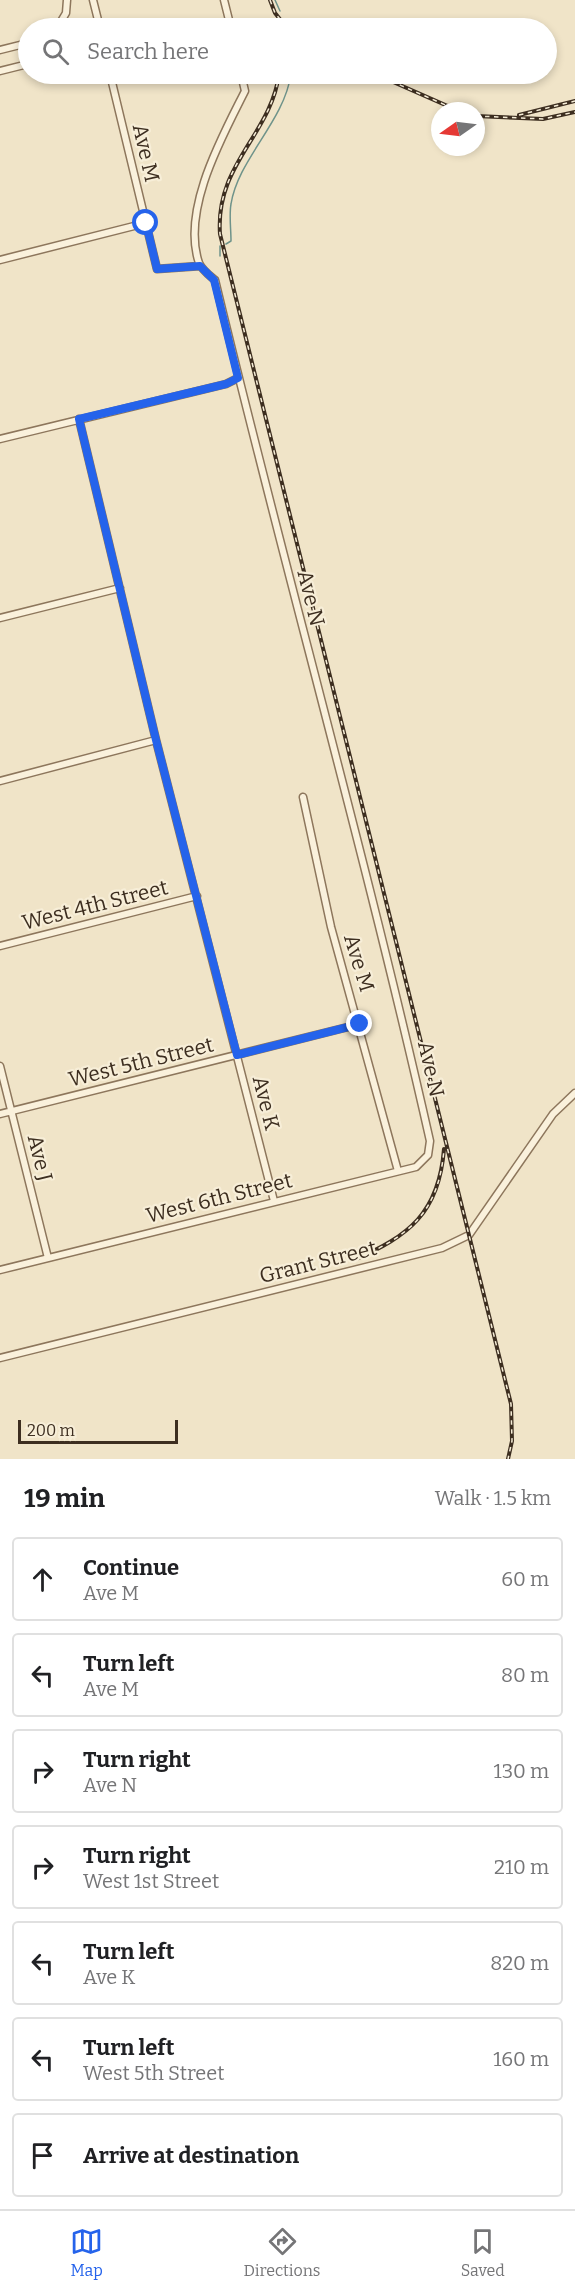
<!DOCTYPE html>
<html lang="en">
<head>
<meta charset="utf-8">
<style>
	:root { --surface:#fff; --page:#f2f2f2; --text:#202124; --muted:#757577; --line:#e0e0e0; --accent:#2563eb }
	body { margin:0; font-family:Bitter,serif; background:var(--page); color:var(--text) }
	.compass { position:absolute; left:431px; top:102px; width:54px; height:54px; border-radius:50%; background:var(--surface); box-shadow:0 3px 9px #0003; rotate:256deg }
	.scale { position:absolute; left:18px; bottom:15px; width:160px; box-sizing:border-box; padding-left:6px; border:3px solid #3d2e20; border-top:0; font-size:16px; line-height:21px; white-space:nowrap; color:#3d2e20; -webkit-text-stroke:4px #f7eed8; paint-order:stroke }
	.stop { position:absolute; width:18px; height:18px; margin:-14px; border:4px solid #2563eb; border-radius:50%; background:#fff }
	.stop.end { background:#2563eb; border-color:#fff; box-shadow:0 2px 6px #0008 }
	.list { margin:0; padding:0; list-style:none }
	h2 { display:flex; justify-content:space-between; align-items:center; height:78px; margin:0; padding:0 24px; font-size:26px }
	h2 small { font-size:20px; font-weight:400; color:var(--muted) }
	.list li { display:grid; grid-template-columns:39px 1fr auto; gap:18px; align-items:center; box-sizing:border-box; height:84px; margin:0 12px 12px; padding:0 12px; border:2px solid var(--line); border-radius:6px }
	.list b { display:block; font-size:22px; white-space:nowrap }
	.list p { margin:0; font-size:20px; white-space:nowrap; color:var(--muted) }
	.list em { font-size:20px; font-style:normal; color:var(--muted) }
	.icon { flex:none; width:33px; height:33px; fill:none; stroke:currentColor; stroke-width:2; stroke-linecap:round; stroke-linejoin:round }
	.map { position:relative; flex:none; width:575px; height:1459px; overflow:hidden }
	.search { position:absolute; background:var(--surface); box-shadow:0 3px 9px #0003; left:18px; right:18px; top:18px; height:66px; display:flex; align-items:center; gap:15px; box-sizing:border-box; padding:0 21px; border-radius:33px; color:var(--muted); font-size:22px }
	.sheet { height:750px; background:var(--surface) }
	nav { display:flex; justify-content:space-around; align-items:center; box-sizing:border-box; height:84px; border-top:2px solid var(--line); background:var(--surface); font-size:16px; color:var(--muted) }
	nav a { display:grid; justify-items:center; gap:3px }
	nav .on { color:var(--accent) }
	.map>svg:first-child { display:block }
	.lines { fill:none; stroke-linecap:round; stroke-linejoin:round }
	.stream { stroke:#6f938a; stroke-width:1.5 }
	.minor-casing { stroke:#8d765c; stroke-width:9 }
	.minor { stroke:#faf1dc; stroke-width:6 }
	.rail-casing { stroke:#3d2e20; stroke-width:4 }
	.rail { stroke:#f7eed8; stroke-width:1.5; stroke-dasharray:4.5; stroke-linecap:butt }
	.route { stroke:#2563eb; stroke-width:8 }
	.labels { text-anchor:middle; stroke-width:4.5; stroke-linejoin:round; paint-order:stroke }
	.street-label { font-size:21px; fill:#3d2e20; stroke:#f7eed8 }
</style>
</head>
<body>
<div class="map">
<svg width="575" height="1459" viewBox="0 0 575 1459">
	<rect width="100%" height="100%" fill="#f0e4c8"/>
	<g class="lines">
		<path class="stream" d="M 275,0 L 280,11
			M 281,27 L 282,28
			M 226,244 L 231,241 C 231,229 229,215 231,204 C 238,159 284,122 291,74
			M 220,246 L 220,256"/>
		<g class="minor-casing">
			<path id="minor" d="M 93,0 L 100,28
				M 224,0 L 231,28
				M 57,28 L 66,13 L 67,0
				M 0,50 L 28,43
				M 0,71 L 28,64
				M 110,74 L 157,269 L 200,266
				M 0,260 L 146,223
				M 79,419 L 156,740 L 274,1201
				M 0,439 L 226,384 L 238,378
				M 0,618 L 120,588
				M 0,781 L 156,740
				M 303,797 L 331,927 L 398,1171
				M 0,946 L 197,896
				M 0,1066 L 48,1258
				M 0,1114 L 360,1024
				M 0,1270 L 416,1167 L 428,1155 L 430,1141 C 365,852 284,568 215,280 C 209,275 202,270 199,263 C 181,210 222,137 245,91 L 241,74
				M 0,1358 L 442,1248 L 469,1235 L 553,1114 L 575,1093"/>
		</g>
		<use href="#minor" class="minor"/>
		<g class="rail-casing">
			<path id="rail" d="M 270,0 L 275,13 L 287,28
				M 279,74 C 271,135 215,164 220,234 L 511,1404 L 512,1441 L 508,1459
				M 375,74 L 459,111
				M 519,115 L 575,101
				M 476,116 L 543,119 L 575,112
				M 354,1260 C 409,1236 439,1213 444,1149"/>
		</g>
		<use href="#rail" class="rail"/>
	</g>
	<g class="lines">
		<path class="route" d="M 146,223 L 157,269 L 200,266 L 214,280 L 238,378 L 226,384 L 79,419 L 156,740 L 237,1055 L 360,1024"/>
	</g>
	<g class="labels">
		<g class="street-label">
			<text transform="translate(146 153) rotate(77)" y="7">Ave M</text>
			<text transform="translate(311 598) rotate(76)" y="7">Ave N</text>
			<text transform="translate(95 905) rotate(-14)" y="7">West 4th Street</text>
			<text transform="translate(359 963) rotate(73)" y="7">Ave M</text>
			<text transform="translate(141 1062) rotate(-14)" y="7">West 5th Street</text>
			<text transform="translate(431 1069) rotate(77)" y="7">Ave N</text>
			<text transform="translate(266 1103) rotate(76)" y="7">Ave K</text>
			<text transform="translate(40 1158) rotate(76)" y="7">Ave J</text>
			<text transform="translate(219 1198) rotate(-14)" y="7">West 6th Street</text>
			<text transform="translate(318 1262) rotate(-14)" y="7">Grant Street</text>
		</g>
	</g>
</svg>
<svg class="compass" viewBox="-18 -18 36 36"><path d="M0-13l5 13h-10z" fill="#e53935"/><path d="M0 13l5-13h-10z" fill="#757577"/></svg>
<div class="scale">200 m</div>
<div class="stop" style="left:146px;top:223px"></div>
<div class="stop end" style="left:360px;top:1024px"></div>
<div class="search"><svg class="icon" aria-label="search" viewBox="0 0 24 24"><circle cx="10" cy="10" r="6"/><path d="M15 15l6 6"/></svg>Search here</div>
</div>
<section class="sheet">
<h2>19 min<small>Walk · 1.5 km</small></h2>
<ul class="list">
<li><svg class="icon" aria-label="ahead" viewBox="0 0 24 24"><path d="M12 20V5M6 11l6-6 6 6"/></svg><div><b>Continue</b><p>Ave M</p></div><em>60 m</em></li>
<li><svg class="icon" aria-label="left" viewBox="0 0 24 24"><path d="M17 20v-9H6M10 6l-5 5 5 5"/></svg><div><b>Turn left</b><p>Ave M</p></div><em>80 m</em></li>
<li><svg class="icon" aria-label="right" viewBox="0 0 24 24"><path d="M7 20v-9h11M14 6l5 5-5 5"/></svg><div><b>Turn right</b><p>Ave N</p></div><em>130 m</em></li>
<li><svg class="icon" aria-label="right" viewBox="0 0 24 24"><path d="M7 20v-9h11M14 6l5 5-5 5"/></svg><div><b>Turn right</b><p>West 1st Street</p></div><em>210 m</em></li>
<li><svg class="icon" aria-label="left" viewBox="0 0 24 24"><path d="M17 20v-9H6M10 6l-5 5 5 5"/></svg><div><b>Turn left</b><p>Ave K</p></div><em>820 m</em></li>
<li><svg class="icon" aria-label="left" viewBox="0 0 24 24"><path d="M17 20v-9H6M10 6l-5 5 5 5"/></svg><div><b>Turn left</b><p>West 5th Street</p></div><em>160 m</em></li>
<li><svg class="icon" aria-label="arrive" viewBox="0 0 24 24"><path d="M6 21V4h12l-3 4 3 4H6"/></svg><div><b>Arrive at destination</b></div></li>
</ul>
</section>
<nav>
<a class="on"><svg class="icon" aria-label="map" viewBox="0 0 24 24"><path d="M3 6l6-2 6 2 6-2v14l-6 2-6-2-6 2zM9 4v14M15 6v14"/></svg>Map</a>
<a><svg class="icon" aria-label="directions" viewBox="0 0 24 24"><path d="M12 3l9 9-9 9-9-9zM9 14v-3h6M13 9l2 2-2 2"/></svg>Directions</a>
<a><svg class="icon" aria-label="saved" viewBox="0 0 24 24"><path d="M7 4h10v16l-5-4-5 4z"/></svg>Saved</a>
</nav>
</body>
</html>
